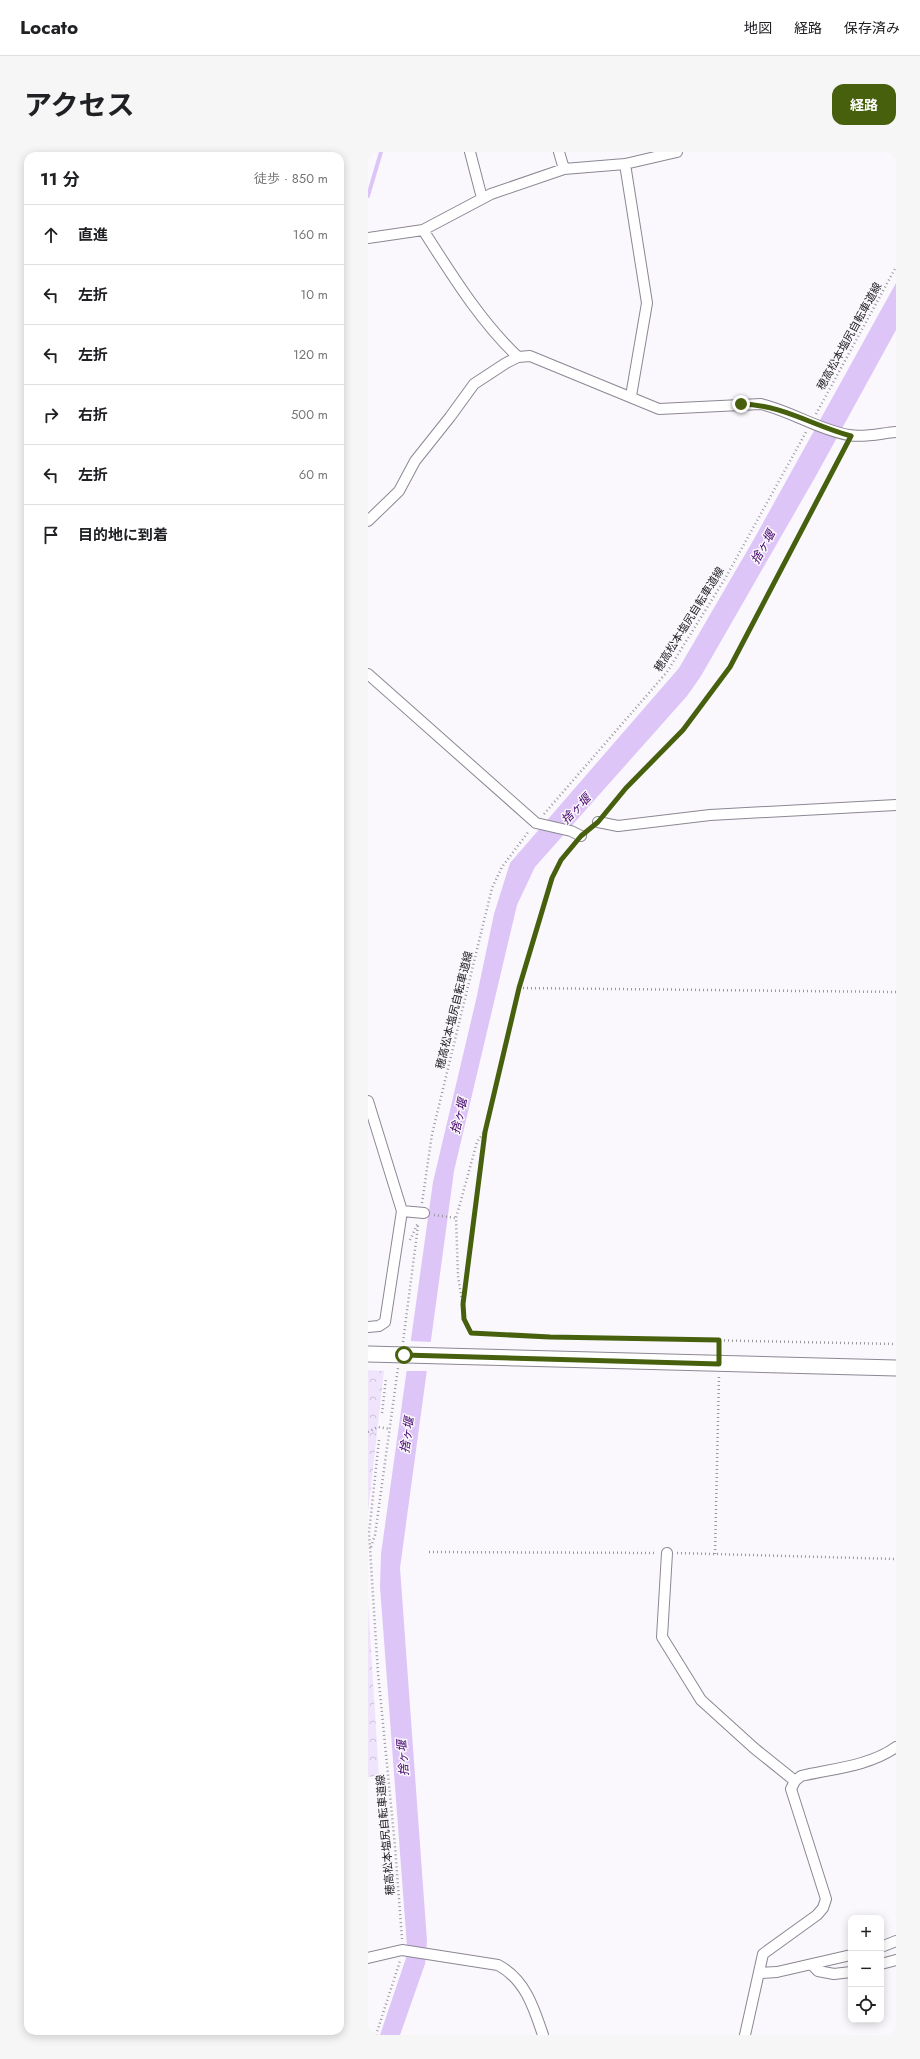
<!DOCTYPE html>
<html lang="ja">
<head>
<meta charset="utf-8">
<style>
	:root { --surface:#fff; --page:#f6f6f6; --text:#202124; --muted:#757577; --line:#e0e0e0; --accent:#47600e }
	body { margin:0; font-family:Jost,"Noto Sans JP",sans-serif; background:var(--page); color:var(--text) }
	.controls { position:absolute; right:12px; bottom:12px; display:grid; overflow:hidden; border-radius:8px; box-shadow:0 2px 10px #0003 }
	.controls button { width:36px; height:36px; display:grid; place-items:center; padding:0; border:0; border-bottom:1px solid var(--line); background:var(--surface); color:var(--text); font:20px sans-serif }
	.stop { position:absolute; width:12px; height:12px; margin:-9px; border:3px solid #47600e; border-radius:50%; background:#fff }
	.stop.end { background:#47600e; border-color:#fff; box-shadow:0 1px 4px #0008 }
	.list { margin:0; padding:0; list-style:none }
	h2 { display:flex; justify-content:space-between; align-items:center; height:52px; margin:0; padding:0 16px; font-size:17px }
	h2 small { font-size:13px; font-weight:400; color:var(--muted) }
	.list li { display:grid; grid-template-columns:26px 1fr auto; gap:12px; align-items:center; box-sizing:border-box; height:60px; padding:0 16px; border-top:1px solid var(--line) }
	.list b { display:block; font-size:15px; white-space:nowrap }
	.list em { font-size:13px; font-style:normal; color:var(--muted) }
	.icon { flex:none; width:22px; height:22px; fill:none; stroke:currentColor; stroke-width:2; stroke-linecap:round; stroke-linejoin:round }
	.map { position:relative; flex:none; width:528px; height:1883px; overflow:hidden; border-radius:12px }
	header { display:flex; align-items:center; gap:24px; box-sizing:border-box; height:56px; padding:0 20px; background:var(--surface); border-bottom:1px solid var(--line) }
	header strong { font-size:19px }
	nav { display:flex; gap:22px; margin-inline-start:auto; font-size:14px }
	.intro { display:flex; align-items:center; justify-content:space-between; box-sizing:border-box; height:96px; padding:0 24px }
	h1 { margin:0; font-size:28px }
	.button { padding:10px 18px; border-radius:12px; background:var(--accent); color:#fff; font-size:14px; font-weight:700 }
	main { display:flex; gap:24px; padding:0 24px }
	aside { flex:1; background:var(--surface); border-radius:12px; box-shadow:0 2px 10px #0003 }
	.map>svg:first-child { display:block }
	.park { fill:url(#park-crowns) }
	.water { fill:#ddc5f8 }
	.pier { fill:#faf8fd }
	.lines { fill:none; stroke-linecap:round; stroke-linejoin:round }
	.stream { stroke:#ddc5f8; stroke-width:4 }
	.street-casing { stroke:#8c8793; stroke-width:12 }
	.secondary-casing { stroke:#8c8793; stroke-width:17 }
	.path { stroke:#99979c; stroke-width:2.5; stroke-dasharray:1 3; stroke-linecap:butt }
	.street { stroke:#fff; stroke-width:10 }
	.secondary { stroke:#fff; stroke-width:15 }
	.route { stroke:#47600e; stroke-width:5 }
	.labels { text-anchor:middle; stroke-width:3; stroke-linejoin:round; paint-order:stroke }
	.street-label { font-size:11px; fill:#242227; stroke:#faf8fd }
	.water-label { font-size:12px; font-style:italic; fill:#420169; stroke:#faf8fd }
</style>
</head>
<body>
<header>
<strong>Locato</strong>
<nav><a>地図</a><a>経路</a><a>保存済み</a></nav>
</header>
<div class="intro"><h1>アクセス</h1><a class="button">経路</a></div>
<main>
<aside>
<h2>11 分<small>徒歩 · 850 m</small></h2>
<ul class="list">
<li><svg class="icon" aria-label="ahead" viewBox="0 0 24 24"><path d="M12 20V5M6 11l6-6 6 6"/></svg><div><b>直進</b></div><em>160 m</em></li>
<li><svg class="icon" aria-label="left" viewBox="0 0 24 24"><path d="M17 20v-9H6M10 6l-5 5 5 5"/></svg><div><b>左折</b></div><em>10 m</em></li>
<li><svg class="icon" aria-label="left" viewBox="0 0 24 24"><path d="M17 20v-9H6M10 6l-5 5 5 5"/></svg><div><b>左折</b></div><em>120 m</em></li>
<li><svg class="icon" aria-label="right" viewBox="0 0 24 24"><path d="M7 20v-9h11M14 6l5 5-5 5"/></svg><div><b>右折</b></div><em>500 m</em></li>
<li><svg class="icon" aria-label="left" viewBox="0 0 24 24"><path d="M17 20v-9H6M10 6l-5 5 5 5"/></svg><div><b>左折</b></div><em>60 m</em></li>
<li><svg class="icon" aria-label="arrive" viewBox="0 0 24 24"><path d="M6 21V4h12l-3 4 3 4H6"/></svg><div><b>目的地に到着</b></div></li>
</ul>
</aside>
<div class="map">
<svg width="528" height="1883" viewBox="0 0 528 1883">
	<defs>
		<pattern id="park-crowns" width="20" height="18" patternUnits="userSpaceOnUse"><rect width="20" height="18" fill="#efe4fc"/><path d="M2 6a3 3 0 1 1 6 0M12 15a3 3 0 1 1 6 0" fill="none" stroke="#cdc3d8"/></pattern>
	</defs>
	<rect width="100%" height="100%" fill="#faf8fd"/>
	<path class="park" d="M 0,1218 L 16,1219 L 0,1360 Z
		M 0,1450 L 11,1624 L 0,1625 Z"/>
	<path class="water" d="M 528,131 L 528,178 L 449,322 L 333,524 L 319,544 L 167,715 L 149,753 L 86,1019 L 32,1416 L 59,1789 L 57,1812 L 32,1883 L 12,1883 L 39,1803 L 39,1794 L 12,1435 L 13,1402 L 65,1030 L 108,848 L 126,762 L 142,711 L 311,516 L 386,387 Z"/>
	<path class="pier" d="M 41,1189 L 64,1190 L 60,1219 L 37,1219 Z"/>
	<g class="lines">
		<path class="stream" d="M 0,44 L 13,0"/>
		<g class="street-casing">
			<path id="street" d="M 102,0 L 114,46
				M 191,0 L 196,17
				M 257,12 L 279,151 L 263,244
				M 55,78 C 84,123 112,169 150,205
				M 0,86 L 55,78 L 123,42 L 196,17 L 257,12 L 309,0
				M 0,369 L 31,339 L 47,309 L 82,265 L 106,232 L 138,211 L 150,205 L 162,204 L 291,257 L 393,252 C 423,259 451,278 481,283 C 496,286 514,281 528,280
				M 0,522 L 168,671 L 203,679 L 213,684
				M 230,670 L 250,674 L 342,663 L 528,653
				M 0,949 L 34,1059 L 17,1170 L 11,1174 L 0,1175
				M 34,1059 L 56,1061
				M 299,1401 L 294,1485 L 333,1548 L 386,1596 L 427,1629
				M 513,1795 L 528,1789
				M 0,1806 L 34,1798 L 130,1813 C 157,1827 166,1856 175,1883
				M 513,1812 L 528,1808
				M 444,1813 L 450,1819 L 466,1822 L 483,1820
				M 392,1821 L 409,1820 L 483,1803
				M 377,1883 L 395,1802 L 449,1763 L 455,1756 L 458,1747 L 423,1637 L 427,1629 L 433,1624 C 463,1617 502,1614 528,1595"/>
		</g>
		<g class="secondary-casing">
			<path id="secondary" d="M 0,1202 L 528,1216"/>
		</g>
		<path class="path" d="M 448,262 L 528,115
			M 237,661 L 258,636 L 315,578 L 362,515 L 479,293
			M 176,662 L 299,520 L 358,425 L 438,280
			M 206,693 L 193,708 L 184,726 L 151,836 L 117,980 L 95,1152 L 96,1167 L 103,1181 L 182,1185 L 528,1192
			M 151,836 L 528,840
			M 54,1051 L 64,982 L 124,736 L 134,715 L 161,679
			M 66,1063 L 88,1066
			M 42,1088 L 50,1071
			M 94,1149 L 90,1124 L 88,1066 L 109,990 L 116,980
			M 35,1190 L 50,1074
			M 351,1197 L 351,1188
			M 14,1261 L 18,1226
			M 0,1280 L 10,1275 L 22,1277
			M 11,1288 L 1,1381 L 10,1521 L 27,1694 L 34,1787
			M 3,1395 L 7,1383 L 30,1216
			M 61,1400 L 288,1401
			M 309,1401 L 528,1407
			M 347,1402 L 351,1224
			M 8,1883 L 32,1809"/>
		<use href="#street" class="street"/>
		<use href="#secondary" class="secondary"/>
	</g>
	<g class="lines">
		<path class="route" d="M 36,1203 L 351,1212 L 351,1188 L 182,1185 L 103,1181 L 96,1167 L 95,1152 L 117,980 L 151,836 L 184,726 L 193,708 L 213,684 L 230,670 L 258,636 L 315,578 L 362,515 L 483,284 C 443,273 415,253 373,252"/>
	</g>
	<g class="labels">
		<g class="street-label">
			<text transform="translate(481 184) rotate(-61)" y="4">穂高松本塩尻自転車道線</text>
			<text transform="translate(321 467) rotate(-58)" y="4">穂高松本塩尻自転車道線</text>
			<text transform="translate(86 858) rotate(-76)" y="4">穂高松本塩尻自転車道線</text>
			<text transform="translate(17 1683) rotate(-95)" y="4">穂高松本塩尻自転車道線</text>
		</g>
		<g class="water-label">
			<text transform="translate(395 395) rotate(-61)" y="4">捨ヶ堰</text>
			<text transform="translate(208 657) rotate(-46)" y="4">捨ヶ堰</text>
			<text transform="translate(91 964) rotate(-77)" y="4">捨ヶ堰</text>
			<text transform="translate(39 1283) rotate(-82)" y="4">捨ヶ堰</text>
			<text transform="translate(35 1606) rotate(-94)" y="4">捨ヶ堰</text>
		</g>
	</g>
</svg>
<div class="controls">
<button>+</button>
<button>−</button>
<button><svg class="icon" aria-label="locate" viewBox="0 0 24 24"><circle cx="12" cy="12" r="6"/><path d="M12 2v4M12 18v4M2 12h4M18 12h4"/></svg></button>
</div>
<div class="stop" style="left:36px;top:1203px"></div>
<div class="stop end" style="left:373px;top:252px"></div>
</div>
</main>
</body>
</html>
